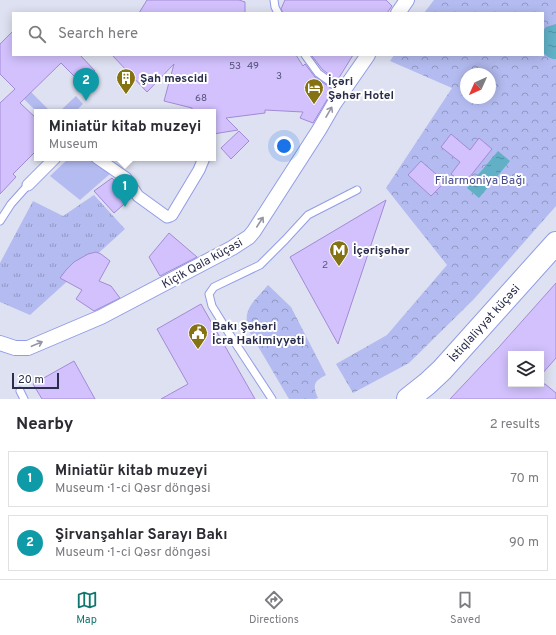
<!DOCTYPE html>
<html lang="en">
<head>
<meta charset="utf-8">
<style>
	:root { --surface:#fff; --page:#f7f7f7; --text:#2b2b33; --muted:#7c7c81; --line:#e1e1e2; --accent:#0f766e }
	body { margin:0; font-family:Overpass,sans-serif; background:var(--page); color:var(--text) }
	.controls { position:absolute; right:12px; bottom:12px; display:grid; overflow:hidden; border-radius:0px; box-shadow:0 2px 10px #0003 }
	.controls button { width:36px; height:36px; display:grid; place-items:center; padding:0; border:0; border-bottom:1px solid var(--line); background:var(--surface); color:var(--text); font:20px sans-serif }
	.compass { position:absolute; left:460px; top:68px; width:36px; height:36px; border-radius:50%; background:var(--surface); box-shadow:0 2px 10px #0003; rotate:225deg }
	.scale { position:absolute; left:12px; bottom:10px; width:47px; box-sizing:border-box; padding-left:4px; border:2px solid #2a2d4b; border-top:0; font-size:11px; line-height:14px; white-space:nowrap; color:#2a2d4b; -webkit-text-stroke:3px #fff; paint-order:stroke }
	.you { position:absolute; left:284px; top:146px; width:14px; height:14px; margin:-10px; border:3px solid #fff; border-radius:50%; background:#1a73e8; box-shadow:0 0 0 6px #1a73e833 }
	.badge { display:grid; place-items:center; width:26px; height:26px; border-radius:50%; background:var(--accent); color:#fff; font-size:13px; font-weight:700 }
	.pin { position:absolute; translate:-50% -33px; filter:drop-shadow(0 1px 2px #0008) }
	.pin::after { content:''; position:absolute; top:21px; width:14px; height:12px; background:inherit; clip-path:polygon(0 0,100% 0,50% 100%) }
	.popup { position:absolute; left:34px; top:109px; width:182px; height:52px; box-sizing:border-box; display:grid; place-content:center; border-radius:0px; background:var(--surface); filter:drop-shadow(0 1px 3px #0005); font-size:13px; white-space:nowrap; color:var(--muted) }
	.popup b { font-size:15px; color:var(--text) }
	.popup::after { content:''; position:absolute; left:50%; top:100%; margin-left:-8px; border:8px solid transparent; border-top-color:var(--surface) }
	.list { margin:0; padding:0; list-style:none }
	h2 { display:flex; justify-content:space-between; align-items:center; height:52px; margin:0; padding:0 16px; font-size:17px }
	h2 small { font-size:13px; font-weight:400; color:var(--muted) }
	.list li { display:grid; grid-template-columns:26px 1fr auto; gap:12px; align-items:center; box-sizing:border-box; height:56px; margin:0 8px 8px; padding:0 8px; border:1px solid var(--line); border-radius:0px }
	.list b { display:block; font-size:15px; white-space:nowrap }
	.list p { margin:0; font-size:13px; white-space:nowrap; color:var(--muted) }
	.list em { font-size:13px; font-style:normal; color:var(--muted) }
	.icon { flex:none; width:22px; height:22px; fill:none; stroke:currentColor; stroke-width:2; stroke-linecap:round; stroke-linejoin:round }
	.map { position:relative; flex:none; width:556px; height:399px; overflow:hidden }
	.search { position:absolute; background:var(--surface); box-shadow:0 2px 10px #0003; left:12px; right:12px; top:12px; height:44px; display:flex; align-items:center; gap:10px; box-sizing:border-box; padding:0 14px; border-radius:0px; color:var(--muted); font-size:15px }
	.sheet { height:180px; background:var(--surface) }
	nav { display:flex; justify-content:space-around; align-items:center; box-sizing:border-box; height:56px; border-top:1px solid var(--line); background:var(--surface); font-size:11px; color:var(--muted) }
	nav a { display:grid; justify-items:center; gap:2px }
	nav .on { color:var(--accent) }
	.map>svg:first-child { display:block }
	.grass { fill:#b3bbf0 }
	.forest { fill:url(#forest-crowns); fill-rule:evenodd }
	.park { fill:url(#park-tufts) }
	.water { fill:url(#water-ripples) }
	.building { fill:#d2c1fd; stroke:#a28bd5 }
	.lines { fill:none; stroke-linecap:round; stroke-linejoin:round }
	.service-casing { stroke:#929ce6; stroke-width:9 }
	.pedestrian-casing { stroke:#929ce6; stroke-width:13 }
	.minor-casing { stroke:#929ce6; stroke-width:16 }
	.primary-casing { stroke:#929ce6; stroke-width:24 }
	.service { stroke:#fff; stroke-width:7 }
	.pedestrian { stroke:#fff; stroke-width:11 }
	.minor { stroke:#fff; stroke-width:14 }
	.primary { stroke:#fff; stroke-width:22 }
	.oneway { stroke:#9496a5 }
	.labels { text-anchor:middle; stroke-width:4; stroke-linejoin:round; paint-order:stroke }
	.number-label { font-size:10px; fill:#545278 }
	.poi-label { font-size:12px; font-weight:bold; fill:#2a2d4b; stroke:#fff; text-anchor:start }
	.park-label { font-size:12px; fill:#464b91; stroke:#fff }
	.street-label { font-size:12px; fill:#2a2d4b; stroke:#fff }
</style>
</head>
<body>
<div class="map">
<svg width="556" height="399" viewBox="0 0 556 399">
	<defs>
		<pattern id="forest-crowns" width="20" height="18" patternUnits="userSpaceOnUse"><rect width="20" height="18" fill="#b3bbf0"/><path d="M2 6a3 3 0 1 1 6 0M12 15a3 3 0 1 1 6 0" fill="none" stroke="#9298c4"/></pattern>
		<pattern id="park-tufts" width="24" height="20" patternUnits="userSpaceOnUse"><rect width="24" height="20" fill="#b3bbf0"/><path d="M3 7l-1-3M5 7V3M7 7l1-3M15 17l-1-3M17 17v-4M19 17l1-3" fill="none" stroke="#9298c4"/></pattern>
		<pattern id="water-ripples" width="26" height="14" patternUnits="userSpaceOnUse"><rect width="26" height="14" fill="#61b0c6"/><path d="M2 4q2-2 4 0t4 0M15 11q2-2 4 0t4 0" fill="none" stroke="#5090a3"/></pattern>
	</defs>
	<rect width="100%" height="100%" fill="#dee1f1"/>
	<path class="grass" d="M 31,92 L 51,112 L 37,112 L 24,99 Z
		M 76,96 L 83,104 L 75,112 L 59,112 Z
		M 69,158 L 90,158 L 111,173 L 80,200 L 50,176 Z"/>
	<path class="forest" d="M 434,0 L 556,0 L 556,206 L 474,299 L 409,363 L 353,393 L 336,364 L 387,335 L 447,265 L 386,188 L 452,88 L 390,61 L 394,55 L 543,55 L 543,13 L 424,13 ZM 466,74 L 490,74 L 490,98 L 466,98 Z
		M 268,285 L 291,307 L 326,375 C 314,381 312,385 318,398 L 315,399 L 289,399 L 249,331 C 241,309 255,301 268,285 Z"/>
	<path class="park" d="M 94,195 L 125,229 L 30,315 L 0,302 L 0,263 L 33,201 L 63,216 Z"/>
	<path class="water" d="M 556,24 L 556,59 C 552,60 545,56 543,52 L 543,31 L 546,27 Z
		M 498,151 L 510,161 L 479,198 L 467,188 Z"/>
	<path class="building" d="M 147,0 L 239,0 L 245,2 L 245,13 L 139,13 Z
		M 285,0 L 386,0 L 392,6 L 387,13 L 283,13 L 281,9 Z
		M 13,31 L 13,55 L 80,55 L 95,71 L 82,84 L 61,63 L 20,103 L 37,119 L 37,150 L 13,174 L 16,177 L 0,194 L 0,103 L 15,89 L 0,74 L 0,44 Z
		M 112,55 L 296,55 L 303,66 L 305,64 L 315,77 L 332,89 L 327,97 L 328,98 L 313,123 L 300,118 L 303,112 L 265,110 L 265,113 L 226,118 L 238,130 L 213,134 L 213,112 L 192,112 L 192,108 L 164,101 L 174,64 L 147,92 Z
		M 313,55 L 353,55 L 337,81 L 322,69 L 312,56 Z
		M 239,131 L 249,141 L 231,159 L 221,148 Z
		M 451,134 L 470,150 L 479,138 L 492,149 L 464,184 L 451,174 L 460,162 L 441,147 Z
		M 421,161 L 445,182 L 431,196 L 408,175 Z
		M 112,178 L 131,198 L 114,213 L 94,191 Z
		M 386,200 L 338,344 L 290,257 Z
		M 169,233 L 197,257 L 160,276 L 149,257 Z
		M 96,252 L 101,254 L 110,261 L 99,281 L 111,286 L 120,298 L 94,311 L 76,299 L 82,290 L 60,278 L 66,270 L 74,262 L 88,254 Z
		M 556,283 L 556,358 L 541,375 L 541,354 L 511,354 L 511,384 L 545,384 L 556,393 L 556,399 L 450,399 L 499,347 Z
		M 201,304 L 255,399 L 161,399 L 188,384 L 157,329 Z
		M 74,361 L 95,399 L 42,399 L 33,384 Z"/>
	<g class="lines">
		<g class="service-casing">
			<path id="service" d="M 274,0 L 275,7 L 278,13
				M 305,55 L 318,73 L 343,91
				M 0,221 L 11,204 L 28,185
				M 20,391 L 24,399
				M 272,399 L 230,335 L 212,306 L 209,294 L 214,287 L 260,265 L 285,240 L 308,215 L 357,190"/>
		</g>
		<g class="pedestrian-casing">
			<path id="pedestrian" d="M 97,158 L 126,178 L 138,196 L 167,217 L 170,216 L 172,215 L 199,170 L 204,158
				M 28,185 L 55,158"/>
		</g>
		<g class="minor-casing">
			<path id="minor" d="M 398,13 L 407,0
				M 0,343 L 15,348 L 28,348 L 101,317 L 232,248 L 249,237 L 254,231 L 319,130 L 334,104 L 368,55"/>
		</g>
		<g class="primary-casing">
			<path id="primary" d="M 408,399 L 427,384 L 442,370 L 556,243"/>
		</g>
		<use href="#service" class="service"/>
		<use href="#pedestrian" class="pedestrian"/>
		<use href="#minor" class="minor"/>
		<use href="#primary" class="primary"/>
	</g>
	<defs><path id="oneway-shaft" d="M-6 0H5M1.5-3L5.5 0L1.5 3" fill="none" stroke-width="1.6" stroke-linecap="round" stroke-linejoin="round"/></defs>
	<g class="oneway">
		<use href="#oneway-shaft" transform="translate(329 112) rotate(-60)"/>
		<use href="#oneway-shaft" transform="translate(260 222) rotate(-57)"/>
		<use href="#oneway-shaft" transform="translate(37 344) rotate(-23)"/>
	</g>
	<defs>
		<g id="building-pin" transform="scale(1)"><path d="M0 17L-7.5 6A9.5 9.5 0 1 1 7.5 6Z" fill="#847213" stroke="#fff"/><path d="M-4-6H4V6H1V3H-1V6H-4ZM-2.5-4.3h1.7v1.8h-1.7ZM.8-4.3h1.7v1.8H.8ZM-2.5-1h1.7V.8h-1.7ZM.8-1h1.7V.8H.8Z" fill="#fff"/></g>
		<g id="hotel-pin" transform="scale(1)"><path d="M0 17L-7.5 6A9.5 9.5 0 1 1 7.5 6Z" fill="#847213" stroke="#fff"/><path d="M-6-4.5h1.5V1H6V5H4.5V3h-9V5H-6ZM-4 0a1.8 1.8 0 1 1 3.6 0ZM.5 0V-2.5h3Q6-2.5 6 0Z" fill="#fff"/></g>
		<g id="metro-pin" transform="scale(1)"><path d="M0 17L-7.5 6A9.5 9.5 0 1 1 7.5 6Z" fill="#847213" stroke="#fff"/><path d="M-5.5 5V-5H-3L0 0L3-5H5.5V5H3V-.5L0 4L-3-.5V5Z" fill="#fff"/></g>
		<g id="civic-pin" transform="scale(1)"><path d="M0 17L-7.5 6A9.5 9.5 0 1 1 7.5 6Z" fill="#847213" stroke="#fff"/><path d="M-.6-6.5H3V-4.5H.6V-3L4-1V1h2V6H-6V1h2V-1L-.6-3ZM-1.2 2.5V6h2.4V2.5Z" fill="#fff"/></g>
	</defs>
	<g fill-rule="evenodd">
		<use href="#building-pin" x="126" y="78"/>
		<use href="#hotel-pin" x="314" y="88"/>
		<use href="#metro-pin" x="339" y="250"/>
		<use href="#civic-pin" x="198" y="333"/>
	</g>
	<g class="labels">
		<g class="number-label">
			<text x="235" y="69">53</text>
			<text x="253" y="69">49</text>
			<text x="279" y="79">3</text>
			<text x="201" y="101">68</text>
			<text x="325" y="268">2</text>
		</g>
		<g class="poi-label">
			<text x="140" y="82">Şah məscidi</text>
			<text x="328" y="85">İçəri<tspan x="328" dy="14">Şəhər Hotel</tspan></text>
			<text x="353" y="254">İçərişəhər</text>
			<text x="212" y="330">Bakı Şəhəri<tspan x="212" dy="14">İcra Hakimiyyəti</tspan></text>
		</g>
		<g class="park-label">
			<text x="480" y="184">Filarmoniya Bağı</text>
		</g>
		<g class="street-label">
			<text transform="translate(202 263) rotate(-29)" y="4">Kiçik Qala küçəsi</text>
			<text transform="translate(484 323) rotate(-48)" y="4">İstiqlaliyyət küçəsi</text>
		</g>
	</g>
</svg>
<div class="controls">
<button><svg class="icon" aria-label="layers" viewBox="0 0 24 24"><path d="M12 4l9 5-9 5-9-5zM3 14l9 5 9-5"/></svg></button>
</div>
<svg class="compass" viewBox="-18 -18 36 36"><path d="M0-13l5 13h-10z" fill="#e53935"/><path d="M0 13l5-13h-10z" fill="#7c7c81"/></svg>
<div class="scale">20 m</div>
<div class="you"></div>
<div class="pin badge" style="left:125px;top:207px;background:#0f9aa8">1</div>
<div class="popup"><b>Miniatür kitab muzeyi</b>Museum</div>
<div class="pin badge" style="left:86px;top:101px;background:#0f9aa8">2</div>
<div class="search"><svg class="icon" aria-label="search" viewBox="0 0 24 24"><circle cx="10" cy="10" r="6"/><path d="M15 15l6 6"/></svg>Search here</div>
</div>
<section class="sheet">
<h2>Nearby<small>2 results</small></h2>
<ul class="list">
<li><span class="badge" style="background:#0f9aa8">1</span><div><b>Miniatür kitab muzeyi</b><p>Museum · 1-ci Qəsr döngəsi</p></div><em>70 m</em></li>
<li><span class="badge" style="background:#0f9aa8">2</span><div><b>Şirvanşahlar Sarayı Bakı</b><p>Museum · 1-ci Qəsr döngəsi</p></div><em>90 m</em></li>
</ul>
</section>
<nav>
<a class="on"><svg class="icon" aria-label="map" viewBox="0 0 24 24"><path d="M3 6l6-2 6 2 6-2v14l-6 2-6-2-6 2zM9 4v14M15 6v14"/></svg>Map</a>
<a><svg class="icon" aria-label="directions" viewBox="0 0 24 24"><path d="M12 3l9 9-9 9-9-9zM9 14v-3h6M13 9l2 2-2 2"/></svg>Directions</a>
<a><svg class="icon" aria-label="saved" viewBox="0 0 24 24"><path d="M7 4h10v16l-5-4-5 4z"/></svg>Saved</a>
</nav>
</body>
</html>
